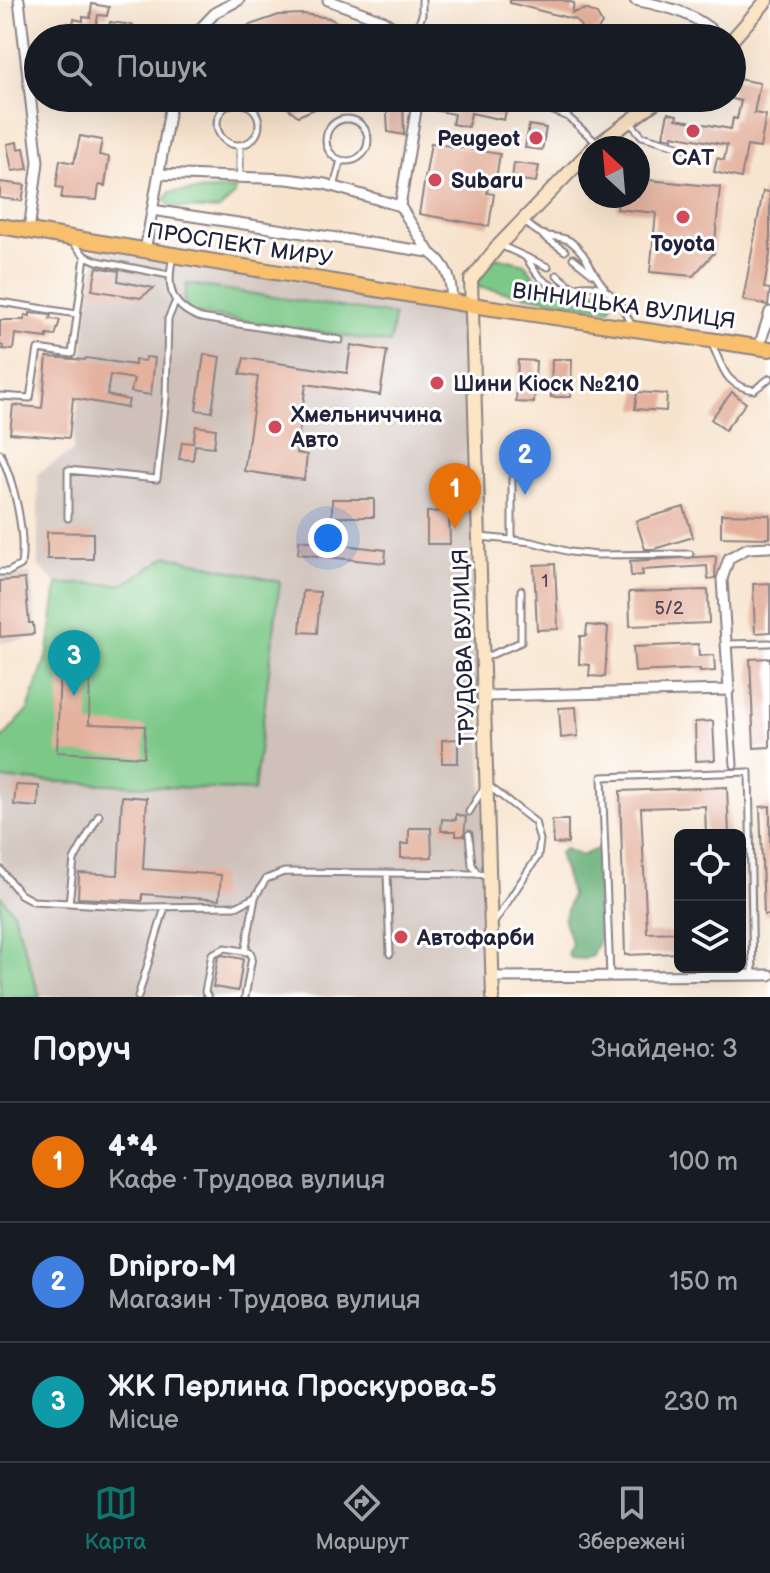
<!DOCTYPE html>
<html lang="uk">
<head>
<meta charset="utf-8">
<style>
	:root { --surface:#171b24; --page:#20242c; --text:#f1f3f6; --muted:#9ea1a6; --line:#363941; --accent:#0f766e }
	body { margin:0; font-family:"Balsamiq Sans",sans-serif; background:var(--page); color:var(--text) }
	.controls { position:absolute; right:24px; bottom:24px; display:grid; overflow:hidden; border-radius:12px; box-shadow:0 8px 32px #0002 }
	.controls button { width:72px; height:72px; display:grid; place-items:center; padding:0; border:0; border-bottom:2px solid var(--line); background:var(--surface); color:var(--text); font:40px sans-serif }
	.compass { position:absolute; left:578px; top:136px; width:72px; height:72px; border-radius:50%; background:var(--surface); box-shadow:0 8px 32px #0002; rotate:334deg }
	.you { position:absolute; left:328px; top:538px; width:28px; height:28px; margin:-20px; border:6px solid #fff; border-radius:50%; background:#1a73e8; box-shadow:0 0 0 12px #1a73e833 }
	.badge { display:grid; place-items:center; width:52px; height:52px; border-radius:50%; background:var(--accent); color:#fff; font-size:26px; font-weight:700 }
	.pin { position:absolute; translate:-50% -66px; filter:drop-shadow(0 2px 4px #0008) }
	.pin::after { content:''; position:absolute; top:42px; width:28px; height:24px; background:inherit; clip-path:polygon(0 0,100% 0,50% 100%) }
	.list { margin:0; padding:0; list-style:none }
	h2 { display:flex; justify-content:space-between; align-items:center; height:104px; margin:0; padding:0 32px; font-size:34px }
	h2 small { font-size:26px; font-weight:400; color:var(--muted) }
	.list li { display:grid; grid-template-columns:52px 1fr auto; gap:24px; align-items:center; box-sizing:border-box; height:120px; padding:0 32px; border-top:2px solid var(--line) }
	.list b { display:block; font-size:30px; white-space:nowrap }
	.list p { margin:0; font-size:26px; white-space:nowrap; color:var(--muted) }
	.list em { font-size:26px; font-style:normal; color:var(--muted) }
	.icon { flex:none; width:44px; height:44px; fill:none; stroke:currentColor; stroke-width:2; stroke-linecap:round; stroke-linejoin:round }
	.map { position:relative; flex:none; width:770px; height:997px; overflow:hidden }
	.search { position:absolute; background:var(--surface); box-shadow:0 8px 32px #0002; left:24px; right:24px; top:24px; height:88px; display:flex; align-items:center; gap:20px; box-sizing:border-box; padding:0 28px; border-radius:44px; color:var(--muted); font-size:30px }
	.sheet { height:464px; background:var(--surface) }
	nav { display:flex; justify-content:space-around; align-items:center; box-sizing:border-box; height:112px; border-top:2px solid var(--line); background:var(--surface); font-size:22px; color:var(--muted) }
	nav a { display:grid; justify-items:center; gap:4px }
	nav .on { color:var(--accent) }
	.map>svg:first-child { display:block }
	.industrial { fill:#cfc1ba }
	.green { fill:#7bc887; stroke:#4e7561; stroke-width:2 }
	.forest { fill:#64ac74; stroke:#436758; stroke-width:2 }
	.building { fill:#e4b19d }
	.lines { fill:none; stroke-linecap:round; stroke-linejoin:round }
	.lane-casing { stroke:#8c8284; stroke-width:9 }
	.street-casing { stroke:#8c8284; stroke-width:13 }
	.secondary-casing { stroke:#8c8284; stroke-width:16 }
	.primary-casing { stroke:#8c8284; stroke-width:18 }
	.lane { stroke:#fff; stroke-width:5 }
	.street { stroke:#fff; stroke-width:9 }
	.secondary { stroke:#fce5c4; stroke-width:12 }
	.primary { stroke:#f8bf6c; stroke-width:14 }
	.poi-dot { fill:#d1495b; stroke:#fff; stroke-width:3 }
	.labels { text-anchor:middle; stroke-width:6; stroke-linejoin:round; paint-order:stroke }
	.number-label { font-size:18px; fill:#524654 }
	.poi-label { font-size:22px; font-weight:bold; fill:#22223b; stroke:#fff; text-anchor:start }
	.street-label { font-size:22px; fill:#22223b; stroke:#fff }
</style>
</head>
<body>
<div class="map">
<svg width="770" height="997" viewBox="0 0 770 997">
	<rect width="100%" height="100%" fill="#fff"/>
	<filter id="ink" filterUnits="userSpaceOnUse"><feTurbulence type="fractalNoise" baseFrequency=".0125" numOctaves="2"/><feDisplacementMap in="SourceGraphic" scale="16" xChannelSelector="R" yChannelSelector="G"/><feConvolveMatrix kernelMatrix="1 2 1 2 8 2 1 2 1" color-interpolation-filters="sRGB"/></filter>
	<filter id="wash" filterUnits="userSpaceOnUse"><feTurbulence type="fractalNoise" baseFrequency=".006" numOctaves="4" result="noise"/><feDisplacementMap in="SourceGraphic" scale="32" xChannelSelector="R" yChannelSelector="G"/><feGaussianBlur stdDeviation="1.8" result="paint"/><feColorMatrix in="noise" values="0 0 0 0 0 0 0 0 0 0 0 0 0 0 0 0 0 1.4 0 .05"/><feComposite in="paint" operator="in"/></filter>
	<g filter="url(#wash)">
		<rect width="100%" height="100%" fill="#f7e3cc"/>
		<path class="industrial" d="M 97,247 L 468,309 L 489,997 L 40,997 L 13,912 L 0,895 L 0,779 L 253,791 L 280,582 L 168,556 L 124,584 L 57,584 L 38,565 L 38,473 L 73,451 L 90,290 Z
			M 0,574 L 30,574 L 38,637 L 0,643 Z"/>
		<path class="green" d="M 236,189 L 234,196 L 218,210 L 171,207 L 165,200 L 170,192 Z
			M 496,257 L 525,264 C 530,270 534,279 542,283 C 565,296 597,276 612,304 L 609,310 L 477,287 L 475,281 Z
			M 187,284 L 394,315 L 390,343 L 193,313 L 188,310 L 184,300 Z
			M 168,556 L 280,582 L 254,791 L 0,779 L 0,741 L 28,710 L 48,652 L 57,584 L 124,584 Z
			M 0,895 L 13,912 L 40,997 L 0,997 Z"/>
		<path class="forest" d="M 599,848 L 599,939 L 592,956 L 584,959 L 571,958 L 568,954 L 572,944 L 564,921 L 571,895 L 559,853 L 565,849 L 581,856 Z"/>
		<g id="blocks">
			<path class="building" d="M 510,0 L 562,0 L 574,3 L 572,13 L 586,9 L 597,14 L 602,23 L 598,30 L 589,32 L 583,30 L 576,20 L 510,3 Z
				M 92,4 L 109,7 L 107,16 L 98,15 L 94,38 L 67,36 L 68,23 L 73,24 L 74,19 L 83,21 L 83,17 L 90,18 Z
				M 304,14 L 329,18 L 365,38 L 336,38 L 317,32 L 313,38 L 305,38 L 301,30 L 282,31 L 252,38 L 247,26 L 279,15 Z
				M 110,22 L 133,25 L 132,38 L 108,38 Z
				M 732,78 L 760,83 L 754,113 L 766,115 L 760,148 L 747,146 L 741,178 L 714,172 L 717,158 L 724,160 L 727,145 L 672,135 L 672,138 L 663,136 L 668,113 L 677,115 L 676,119 L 731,129 L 733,118 L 737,119 L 741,101 L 732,99 Z
				M 275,98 L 341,98 L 298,116 Z
				M 386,98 L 403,98 L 404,135 L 388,132 Z
				M 431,98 L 472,98 L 507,106 L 504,120 L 471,113 L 468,127 L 452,124 L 454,114 L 429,109 Z
				M 529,125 L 546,128 L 542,150 L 525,148 Z
				M 80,136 L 102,140 L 99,155 L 109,157 L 105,186 L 99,185 L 97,200 L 61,198 L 63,188 L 56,187 L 60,160 L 74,163 Z
				M 17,142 L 18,149 L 24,148 L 28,169 L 12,171 L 7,144 Z
				M 431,143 L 500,154 L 496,179 L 490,177 L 487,193 L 494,194 L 489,226 L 419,214 Z
				M 514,163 L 539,166 L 536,182 L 512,179 Z
				M 638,179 L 720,187 L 714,253 L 693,276 L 650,272 L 656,213 L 617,209 L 619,196 L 638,196 Z
				M 0,182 L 25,185 L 22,201 L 0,198 Z
				M 763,191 L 770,192 L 770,254 L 764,288 L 770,289 L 768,305 L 743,300 Z
				M 97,267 L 119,271 L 118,281 L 154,288 L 140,298 L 92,290 Z
				M 30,313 L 51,315 L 50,319 L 60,320 L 55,336 L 47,335 L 47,338 L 15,334 L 13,350 L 2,349 L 3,346 L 0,345 L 0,320 L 24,320 L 25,315 L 30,316 Z
				M 351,345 L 387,351 L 380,395 L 306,384 L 296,453 L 307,455 L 304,480 L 244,471 L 258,377 L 240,374 L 244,358 L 347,373 Z
				M 204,354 L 220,357 L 212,412 L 196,410 Z
				M 47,357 L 85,360 L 86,358 L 135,365 L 135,360 L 145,361 L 146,357 L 155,358 L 151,395 L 131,392 L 134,379 L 110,375 L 107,395 L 129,400 L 127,408 L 73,398 L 69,438 L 10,433 L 13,405 L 42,408 Z
				M 552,359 L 572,359 L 571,397 L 551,397 Z
				M 518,360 L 536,361 L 534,403 L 516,402 Z
				M 637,392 L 667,394 L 666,411 L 635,409 Z
				M 732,392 L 746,403 L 725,430 L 711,419 Z
				M 196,426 L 216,429 L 214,447 L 195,445 L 193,460 L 179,459 L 182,442 L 193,443 Z
				M 332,499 L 374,499 L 374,517 L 332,517 Z
				M 684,507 L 693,537 L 654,549 L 645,549 L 636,521 Z
				M 449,511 L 450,544 L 427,544 L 427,512 Z
				M 721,514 L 770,515 L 770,538 L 721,537 Z
				M 47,532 L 93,533 L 93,559 L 47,559 Z
				M 299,540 L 386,550 L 385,563 L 298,554 Z
				M 716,556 L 715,578 L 708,579 L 707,566 L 642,570 L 643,575 L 631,576 L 630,561 Z
				M 555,564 L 558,629 L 537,630 L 534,565 Z
				M 25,579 L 29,623 L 33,623 L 34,634 L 0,637 L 0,581 Z
				M 770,583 L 770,632 L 755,633 L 753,584 Z
				M 708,590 L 709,623 L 630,626 L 629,592 Z
				M 303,591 L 320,592 L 317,633 L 300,632 Z
				M 587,625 L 608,627 L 605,677 L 589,676 L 590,665 L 579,664 L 580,636 L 586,636 Z
				M 698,644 L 699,656 L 714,655 L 715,671 L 700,672 L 700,669 L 635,672 L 633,647 Z
				M 770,658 L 770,747 L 754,748 L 750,659 Z
				M 60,667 L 90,668 L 89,724 L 145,726 L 144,757 L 57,752 Z
				M 576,707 L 578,736 L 561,738 L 559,708 Z
				M 713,721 L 715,760 L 696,761 L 695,722 Z
				M 458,739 L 458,763 L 442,763 L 442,740 Z
				M 16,785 L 39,786 L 38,807 L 14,805 Z
				M 727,787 L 729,835 L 706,835 L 705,806 L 641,808 L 647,933 L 680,932 L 680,953 L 625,955 L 620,791 Z
				M 122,796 L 147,798 L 143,869 L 221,875 L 219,900 L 142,894 L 142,901 L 78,898 L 79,873 L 118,875 Z
				M 770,806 L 770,915 L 764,915 L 760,807 Z
				M 456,814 L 466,817 L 464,836 L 456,836 L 456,831 L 441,831 L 442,819 L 456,820 Z
				M 552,820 L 568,820 L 568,843 L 553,844 Z
				M 409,828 L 431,828 L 432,857 L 401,858 L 401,844 L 409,844 Z
				M 222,955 L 243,959 L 238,991 L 213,987 L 218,957 Z"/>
		</g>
	</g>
	<g filter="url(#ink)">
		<use href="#blocks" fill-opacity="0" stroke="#8c8284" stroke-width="2"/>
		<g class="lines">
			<g class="lane-casing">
				<path id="lane" d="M 414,38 L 422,15 L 422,0
					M 523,98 L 568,117 L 597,143
					M217 124a21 21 0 1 1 42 0a21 21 0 1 1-42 0Z
					M326 140a21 21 0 1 1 42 0a21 21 0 1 1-42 0Z
					M 629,121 L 642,136 L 685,148
					M 240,176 L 240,145
					M 334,187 L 341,160
					M 524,221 C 530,226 538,234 545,235 C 554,238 562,236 570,241 C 587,253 591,272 604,287
					M 543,236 L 565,251
					M 71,241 L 85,256 L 97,261 L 169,275
					M 502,246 L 548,267
					M 173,256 C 166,287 170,307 201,318 L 340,340
					M 526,258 C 531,264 535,273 541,278 C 573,308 597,253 632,326
					M 573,258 L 593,274
					M 557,275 L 571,286
					M 0,302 L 77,314
					M 712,344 C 723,368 725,386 754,390 L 770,378
					M 0,396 L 30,398 L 38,349 L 72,354 L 85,256
					M 0,453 C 14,482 26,532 21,565 L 8,572 L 0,572
					M 68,518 L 68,470 L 157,479 L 166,397 L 168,319 L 175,303
					M 480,537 L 532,542 L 570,552 L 597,555 L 690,554
					M 512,540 L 512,479
					M 727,644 L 770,643
					M 484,658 L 521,642 L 521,590
					M 729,690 L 734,765
					M 490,787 L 535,822 L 540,840 L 538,856 L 493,924
					M 469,812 L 483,789
					M 469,834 L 472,865 L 478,874 L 490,876
					M 0,869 L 20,894 L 33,901 L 142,907 L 238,906 L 255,897 L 266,879 L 284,872 L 478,874
					M 387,873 L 390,954
					M 69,903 L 74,860 L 99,815
					M 245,952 L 255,898
					M 610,976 L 602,777 L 749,772 L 753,976
					M 138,997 L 165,907
					M 208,997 L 205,992 L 212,954 L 225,948 L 250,952 L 252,957 L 245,997"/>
			</g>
			<g class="street-casing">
				<path id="street" d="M 19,0 L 38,162 L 29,231
					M 328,0 L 382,20 L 410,38
					M 635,0 C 673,8 692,12 722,38
					M 191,38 L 216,12 L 239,0
					M 159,174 L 287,179 L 325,184 L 400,206 L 429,252
					M 400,206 L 418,98
					M 152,210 L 429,252 C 446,263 453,281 451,302
					M 145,251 L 172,98
					M 759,347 L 770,312
					M 484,696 L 729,690 L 722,579 L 729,558 L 748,548 L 770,547
					M 493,977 L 770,975"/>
			</g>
			<g class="secondary-casing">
				<path id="secondary" d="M 732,40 L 767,0
					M 593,148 L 661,98
					M 493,997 L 471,280 L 499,245 L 590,151"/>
			</g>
			<g class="primary-casing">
				<path id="primary" d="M 0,226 L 472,305 L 770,349"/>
			</g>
			<use href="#lane" class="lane"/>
			<use href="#street" class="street"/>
			<use href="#secondary" class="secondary"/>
			<use href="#primary" class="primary"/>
		</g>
	</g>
	<g class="poi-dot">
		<circle cx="693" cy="131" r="8"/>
		<circle cx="536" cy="138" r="8"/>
		<circle cx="435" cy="180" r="8"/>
		<circle cx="683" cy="217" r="8"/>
		<circle cx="437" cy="383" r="8"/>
		<circle cx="275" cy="427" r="8"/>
		<circle cx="401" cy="937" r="8"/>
	</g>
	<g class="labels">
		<g class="number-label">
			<text x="545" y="587">1</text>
			<text x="669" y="614">5/2</text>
		</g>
		<g class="poi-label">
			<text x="520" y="146" text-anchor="end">Peugeot</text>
			<text x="693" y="165" text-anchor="middle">САТ</text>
			<text x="451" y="188">Subaru</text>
			<text x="683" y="251" text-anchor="middle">Toyota</text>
			<text x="453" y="391">Шини Кіоск №210</text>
			<text x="291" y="422">Хмельниччина<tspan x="291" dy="25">Авто</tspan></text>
			<text x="417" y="945">Автофарби</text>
		</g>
		<g class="street-label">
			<text transform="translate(240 244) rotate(9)" y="8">ПРОСПЕКТ МИРУ</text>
			<text transform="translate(624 305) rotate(8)" y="8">ВІННИЦЬКА ВУЛИЦЯ</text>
			<text transform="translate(463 647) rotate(-92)" y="8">ТРУДОВА ВУЛИЦЯ</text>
		</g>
	</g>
</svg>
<div class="controls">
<button><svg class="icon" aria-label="locate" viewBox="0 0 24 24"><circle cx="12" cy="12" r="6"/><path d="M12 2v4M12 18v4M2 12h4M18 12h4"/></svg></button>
<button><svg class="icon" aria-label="layers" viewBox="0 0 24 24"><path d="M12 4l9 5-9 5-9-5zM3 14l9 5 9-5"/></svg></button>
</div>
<svg class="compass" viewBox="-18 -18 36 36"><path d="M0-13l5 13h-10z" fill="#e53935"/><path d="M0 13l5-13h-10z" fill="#9ea1a6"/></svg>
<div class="you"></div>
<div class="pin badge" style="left:455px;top:529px;background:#e8710a">1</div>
<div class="pin badge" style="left:525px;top:495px;background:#3f7fe0">2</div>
<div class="pin badge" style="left:74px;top:696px;background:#0f9aa8">3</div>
<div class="search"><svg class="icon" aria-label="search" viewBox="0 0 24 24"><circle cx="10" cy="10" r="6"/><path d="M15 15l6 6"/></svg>Пошук</div>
</div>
<section class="sheet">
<h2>Поруч<small>Знайдено: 3</small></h2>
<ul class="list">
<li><span class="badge" style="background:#e8710a">1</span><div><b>4*4</b><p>Кафе · Трудова вулиця</p></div><em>100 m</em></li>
<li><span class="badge" style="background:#3f7fe0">2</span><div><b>Dnipro-M</b><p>Магазин · Трудова вулиця</p></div><em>150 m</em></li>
<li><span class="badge" style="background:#0f9aa8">3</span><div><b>ЖК Перлина Проскурова-5</b><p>Місце</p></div><em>230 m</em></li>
</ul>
</section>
<nav>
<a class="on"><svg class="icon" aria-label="map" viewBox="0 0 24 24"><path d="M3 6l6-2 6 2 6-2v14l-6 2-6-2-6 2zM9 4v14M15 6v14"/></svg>Карта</a>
<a><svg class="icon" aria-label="directions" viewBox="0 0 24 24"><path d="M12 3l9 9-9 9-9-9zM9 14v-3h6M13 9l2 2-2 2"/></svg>Маршрут</a>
<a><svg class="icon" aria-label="saved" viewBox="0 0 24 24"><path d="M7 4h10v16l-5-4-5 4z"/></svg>Збережені</a>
</nav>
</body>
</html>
